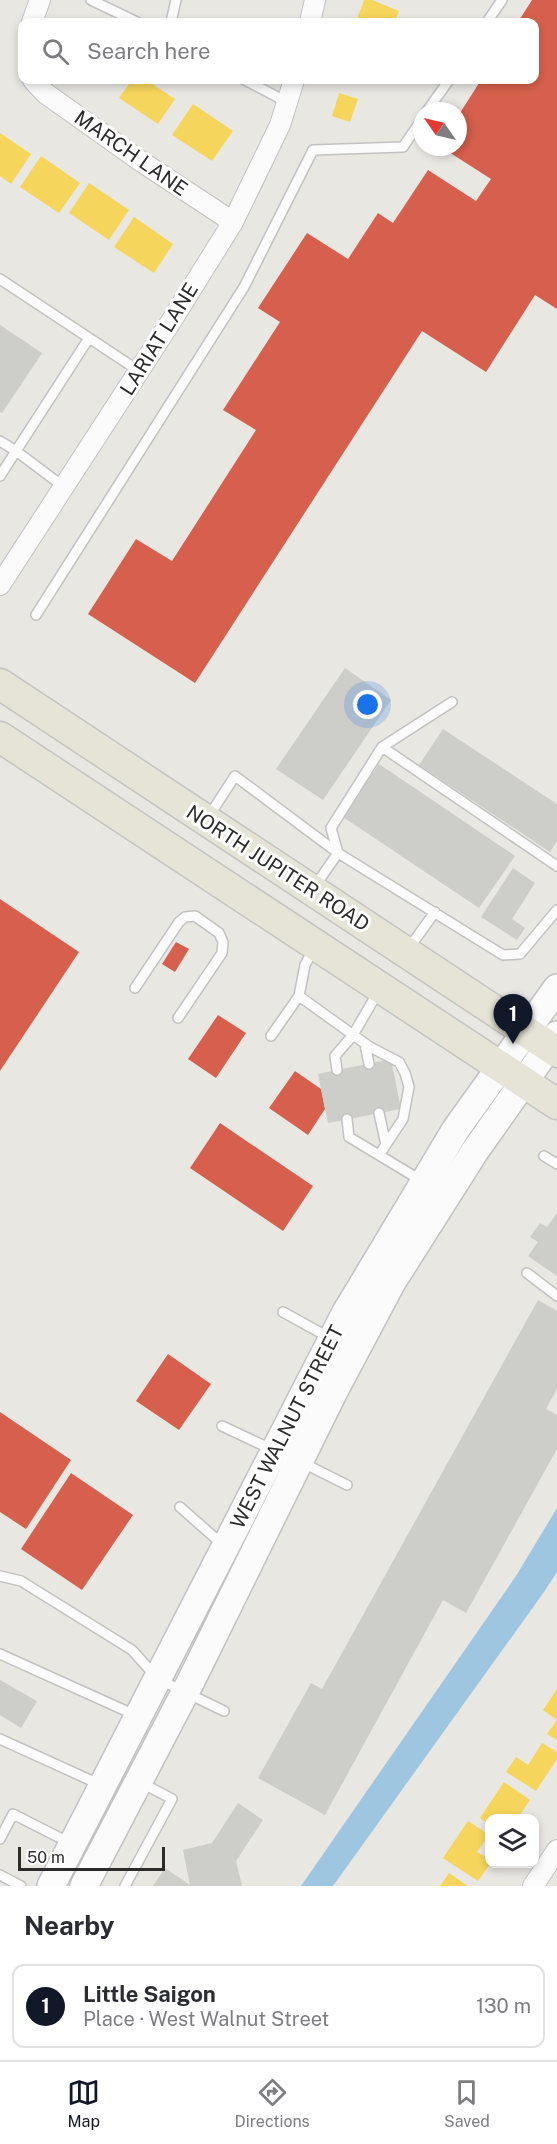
<!DOCTYPE html>
<html lang="en">
<head>
<meta charset="utf-8">
<style>
	:root { --surface:#fff; --page:#f7f7f7; --text:#2b2b33; --muted:#7c7c81; --line:#e1e1e2; --accent:#111827 }
	body { margin:0; font-family:"Public Sans",sans-serif; background:var(--page); color:var(--text) }
	.controls { position:absolute; right:18px; bottom:18px; display:grid; overflow:hidden; border-radius:12px; box-shadow:0 3px 9px #0003 }
	.controls button { width:54px; height:54px; display:grid; place-items:center; padding:0; border:0; border-bottom:2px solid var(--line); background:var(--surface); color:var(--text); font:30px sans-serif }
	.compass { position:absolute; left:413px; top:102px; width:54px; height:54px; border-radius:50%; background:var(--surface); box-shadow:0 3px 9px #0003; rotate:304deg }
	.scale { position:absolute; left:18px; bottom:15px; width:147px; box-sizing:border-box; padding-left:6px; border:3px solid #2b2b2b; border-top:0; font-size:16px; line-height:21px; white-space:nowrap; color:#2b2b2b; -webkit-text-stroke:4px #fff; paint-order:stroke }
	.you { position:absolute; left:368px; top:705px; width:21px; height:21px; margin:-15px; border:4px solid #fff; border-radius:50%; background:#1a73e8; box-shadow:0 0 0 9px #1a73e833 }
	.badge { display:grid; place-items:center; width:39px; height:39px; border-radius:50%; background:var(--accent); color:#fff; font-size:20px; font-weight:700 }
	.pin { position:absolute; translate:-50% -50px; filter:drop-shadow(0 2px 3px #0008) }
	.pin::after { content:''; position:absolute; top:32px; width:21px; height:18px; background:inherit; clip-path:polygon(0 0,100% 0,50% 100%) }
	.list { margin:0; padding:0; list-style:none }
	h2 { display:flex; justify-content:space-between; align-items:center; height:78px; margin:0; padding:0 24px; font-size:26px }
	h2 small { font-size:20px; font-weight:400; color:var(--muted) }
	.list li { display:grid; grid-template-columns:39px 1fr auto; gap:18px; align-items:center; box-sizing:border-box; height:84px; margin:0 12px 12px; padding:0 12px; border:2px solid var(--line); border-radius:12px }
	.list b { display:block; font-size:22px; white-space:nowrap }
	.list p { margin:0; font-size:20px; white-space:nowrap; color:var(--muted) }
	.list em { font-size:20px; font-style:normal; color:var(--muted) }
	.icon { flex:none; width:33px; height:33px; fill:none; stroke:currentColor; stroke-width:2; stroke-linecap:round; stroke-linejoin:round }
	.map { position:relative; flex:none; width:557px; height:1886px; overflow:hidden }
	.search { position:absolute; background:var(--surface); box-shadow:0 3px 9px #0003; left:18px; right:18px; top:18px; height:66px; display:flex; align-items:center; gap:15px; box-sizing:border-box; padding:0 21px; border-radius:12px; color:var(--muted); font-size:22px }
	.sheet { height:174px; background:var(--surface) }
	nav { display:flex; justify-content:space-around; align-items:center; box-sizing:border-box; height:84px; border-top:2px solid var(--line); background:var(--surface); font-size:16px; color:var(--muted) }
	nav a { display:grid; justify-items:center; gap:3px }
	nav .on { color:var(--accent) }
	.map>svg:first-child { display:block }
	.water { fill:#9ec6e1 }
	.homes { fill:#f6d55c }
	.shops { fill:#d6604d }
	.building { fill:#cdcdc9 }
	.lines { fill:none; stroke-linecap:round; stroke-linejoin:round }
	.lane-casing { stroke:#c2c2c2; stroke-width:12 }
	.street-casing { stroke:#c2c2c2; stroke-width:22 }
	.secondary-casing { stroke:#c2c2c2; stroke-width:30 }
	.primary-casing { stroke:#c5c4c2; stroke-width:33 }
	.lane { stroke:#fcfbfb; stroke-width:9 }
	.street { stroke:#fcfbfb; stroke-width:20 }
	.secondary { stroke:#fcfbfb; stroke-width:27 }
	.primary { stroke:#e5e4d6; stroke-width:30 }
	.labels { text-anchor:middle; stroke-width:6; stroke-linejoin:round; paint-order:stroke }
	.street-label { font-size:20px; fill:#2b2b2b; stroke:#fff }
</style>
</head>
<body>
<div class="map">
<svg width="557" height="1886" viewBox="0 0 557 1886">
	<rect width="100%" height="100%" fill="#e8e7e2"/>
	<path class="water" d="M 557,1508 L 557,1572 L 544,1592 L 333,1886 L 301,1886 L 516,1576 Z"/>
	<path class="homes" d="M 364,0 L 372,0 L 399,11 L 395,22 L 356,22 Z
		M 132,80 L 146,80 L 175,99 L 158,124 L 119,98 Z
		M 339,93 L 358,99 L 350,122 L 332,116 Z
		M 193,104 L 233,131 L 212,161 L 172,135 Z
		M 0,133 L 31,154 L 11,184 L 0,176 Z
		M 41,156 L 80,183 L 59,213 L 20,187 Z
		M 89,183 L 129,210 L 109,240 L 69,213 Z
		M 134,217 L 173,244 L 154,273 L 114,247 Z
		M 557,1689 L 557,1740 L 547,1734 L 557,1720 L 543,1710 Z
		M 542,1743 L 557,1752 L 557,1759 L 536,1791 L 506,1772 L 516,1757 L 528,1765 Z
		M 504,1782 L 530,1800 L 518,1818 L 490,1818 L 490,1825 L 480,1818 Z
		M 468,1821 L 489,1835 L 477,1852 L 490,1860 L 490,1864 L 478,1881 L 443,1858 Z
		M 449,1873 L 468,1886 L 440,1886 Z"/>
	<path class="shops" d="M 532,0 L 557,0 L 557,309 L 535,295 L 486,372 L 422,331 L 195,683 L 88,614 L 136,539 L 172,561 L 256,430 L 223,410 L 280,322 L 258,308 L 307,233 L 348,259 L 378,213 L 393,223 L 428,170 L 476,201 L 491,179 L 441,147 L 458,147 L 458,116 L 481,80 L 534,80 L 534,22 L 518,22 Z
		M 0,899 L 79,952 L 0,1071 Z
		M 176,942 L 189,949 L 175,972 L 162,964 Z
		M 218,1015 L 246,1033 L 216,1078 L 188,1059 Z
		M 295,1071 L 321,1089 L 325,1109 L 308,1135 L 269,1108 Z
		M 220,1123 L 313,1186 L 283,1231 L 190,1168 Z
		M 168,1354 L 211,1384 L 179,1430 L 136,1401 Z
		M 0,1412 L 71,1460 L 26,1529 L 0,1512 Z
		M 71,1473 L 133,1515 L 82,1590 L 21,1549 Z"/>
	<path class="building" d="M 0,325 L 42,353 L 2,413 L 0,412 Z
		M 345,668 L 391,700 L 323,800 L 276,769 Z
		M 443,729 L 557,804 L 557,841 L 550,852 L 419,765 Z
		M 379,764 L 515,856 L 479,908 L 343,817 Z
		M 513,868 L 535,883 L 512,919 L 525,928 L 517,940 L 481,917 Z
		M 391,1059 L 401,1109 L 328,1123 L 318,1074 Z
		M 557,1213 L 557,1276 L 528,1256 L 538,1242 L 530,1237 L 540,1223 L 547,1227 Z
		M 538,1300 L 557,1311 L 557,1389 L 546,1409 L 557,1415 L 557,1449 L 466,1613 L 443,1600 L 325,1815 L 258,1778 L 311,1683 L 322,1689 Z
		M 0,1680 L 37,1701 L 21,1728 L 0,1715 Z
		M 238,1803 L 263,1820 L 236,1861 L 242,1886 L 153,1886 L 165,1868 L 190,1885 L 183,1850 L 212,1843 Z"/>
	<g class="lines">
		<g class="lane-casing">
			<path id="lane" d="M 91,0 L 137,22
				M 171,22 L 176,0
				M 487,22 L 502,0
				M 245,80 L 287,102
				M 427,111 L 449,80
				M 0,279 L 139,371
				M 0,441 L 16,451 L 0,476
				M 64,487 L 16,451 L 89,338
				M 36,615 L 244,287 L 313,150 L 403,147 L 422,119
				M 382,747 L 557,866
				M 209,816 L 235,776 L 338,853 L 503,955 L 520,954 L 557,910
				M 315,886 L 338,853 L 331,828 L 382,747 L 452,702
				M 409,948 L 435,912
				M 135,988 L 179,922 L 185,917 L 195,916 L 219,933 L 223,942 L 222,953 L 178,1018
				M 299,996 L 370,1047 L 399,1062 L 405,1073 L 409,1087 L 403,1119 L 379,1155
				M 271,1036 L 299,996 L 305,965 L 314,948
				M 365,1044 L 369,1064
				M 337,1070 L 335,1056 L 353,1035 L 378,992
				M 379,1113 L 386,1145
				M 347,1119 L 349,1137 L 422,1181
				M 544,1156 L 557,1164
				M 527,1273 L 557,1296
				M 283,1312 L 330,1338
				M 222,1426 L 273,1450
				M 301,1462 L 347,1485
				M 180,1507 L 223,1545
				M 0,1576 L 21,1581 L 132,1650 L 158,1679 L 224,1711
				M 0,1654 L 135,1715
				M 0,1739 L 101,1785
				M 0,1839 L 13,1814 L 70,1843
				M 0,1875 L 21,1886
				M 125,1886 L 172,1799 L 140,1782"/>
		</g>
		<g class="street-casing">
			<path id="street" d="M 32,22 L 40,0
				M 310,22 L 315,0
				M 33,80 L 45,93 L 142,162 L 233,222
				M 0,585 L 172,320 L 233,222 L 280,125 L 294,80
				M 533,1886 L 557,1850"/>
		</g>
		<g class="secondary-casing">
			<path id="secondary" d="M 51,1886 L 345,1314 L 456,1129 L 557,988
				M 84,1886 L 191,1681 L 333,1393 L 392,1282 L 475,1151 L 557,1035"/>
		</g>
		<g class="primary-casing">
			<path id="primary" d="M 0,684 L 557,1052
				M 0,737 L 557,1104"/>
		</g>
		<use href="#lane" class="lane"/>
		<use href="#street" class="street"/>
		<use href="#secondary" class="secondary"/>
		<use href="#primary" class="primary"/>
	</g>
	<g class="labels">
		<g class="street-label">
			<text transform="translate(131 153) rotate(35)" y="7">MARCH LANE</text>
			<text transform="translate(159 339) rotate(-58)" y="7">LARIAT LANE</text>
			<text transform="translate(278 868) rotate(33)" y="7">NORTH JUPITER ROAD</text>
			<text transform="translate(287 1427) rotate(-63)" y="7">WEST WALNUT STREET</text>
		</g>
	</g>
</svg>
<div class="controls">
<button><svg class="icon" aria-label="layers" viewBox="0 0 24 24"><path d="M12 4l9 5-9 5-9-5zM3 14l9 5 9-5"/></svg></button>
</div>
<svg class="compass" viewBox="-18 -18 36 36"><path d="M0-13l5 13h-10z" fill="#e53935"/><path d="M0 13l5-13h-10z" fill="#7c7c81"/></svg>
<div class="scale">50 m</div>
<div class="you"></div>
<div class="pin badge" style="left:513px;top:1044px">1</div>
<div class="search"><svg class="icon" aria-label="search" viewBox="0 0 24 24"><circle cx="10" cy="10" r="6"/><path d="M15 15l6 6"/></svg>Search here</div>
</div>
<section class="sheet">
<h2>Nearby<small></small></h2>
<ul class="list">
<li><span class="badge">1</span><div><b>Little Saigon</b><p>Place · West Walnut Street</p></div><em>130 m</em></li>
</ul>
</section>
<nav>
<a class="on"><svg class="icon" aria-label="map" viewBox="0 0 24 24"><path d="M3 6l6-2 6 2 6-2v14l-6 2-6-2-6 2zM9 4v14M15 6v14"/></svg>Map</a>
<a><svg class="icon" aria-label="directions" viewBox="0 0 24 24"><path d="M12 3l9 9-9 9-9-9zM9 14v-3h6M13 9l2 2-2 2"/></svg>Directions</a>
<a><svg class="icon" aria-label="saved" viewBox="0 0 24 24"><path d="M7 4h10v16l-5-4-5 4z"/></svg>Saved</a>
</nav>
</body>
</html>
